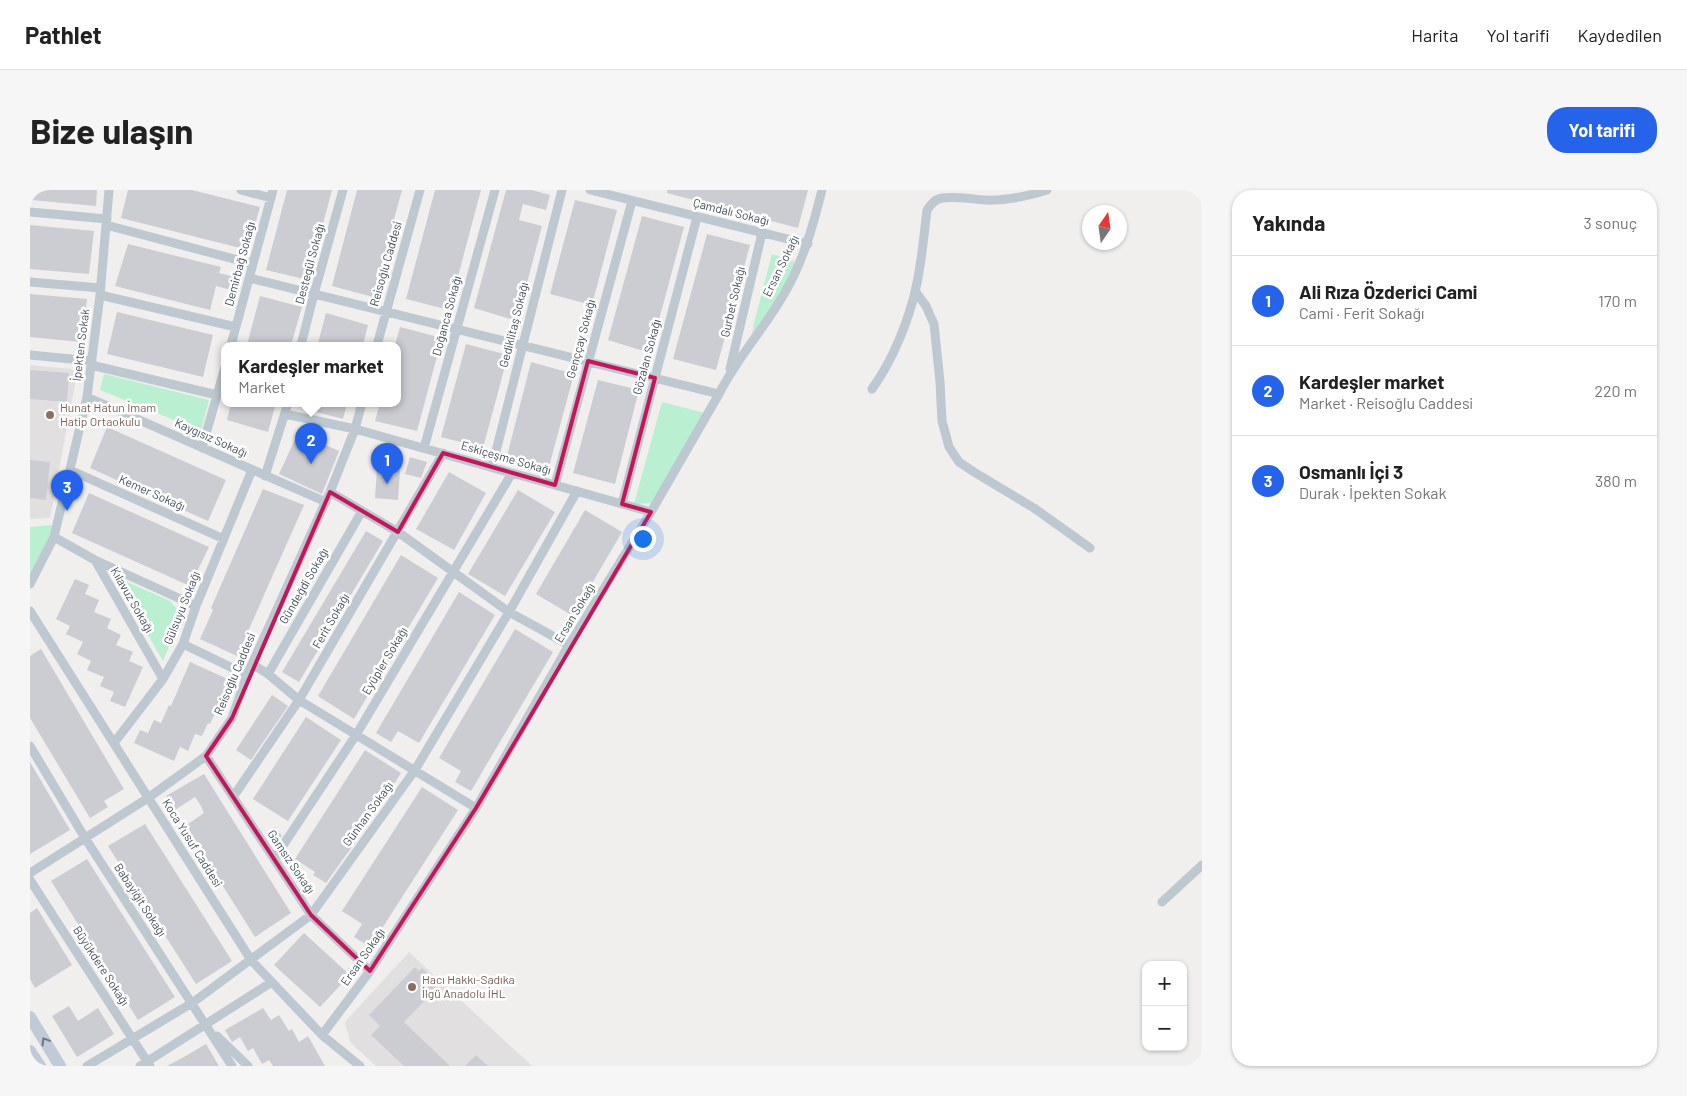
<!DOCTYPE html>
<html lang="tr">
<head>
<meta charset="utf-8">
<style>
	:root { --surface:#fff; --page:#f6f6f6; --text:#222; --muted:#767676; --line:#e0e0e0; --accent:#2563eb }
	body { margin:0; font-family:Barlow,sans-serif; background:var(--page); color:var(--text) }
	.controls { position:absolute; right:15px; bottom:15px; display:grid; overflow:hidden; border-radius:10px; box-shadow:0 1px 4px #0004 }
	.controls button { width:45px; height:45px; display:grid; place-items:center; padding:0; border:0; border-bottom:1px solid var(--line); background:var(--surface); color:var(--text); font:25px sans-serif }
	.compass { position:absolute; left:1052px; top:15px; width:45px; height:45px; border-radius:50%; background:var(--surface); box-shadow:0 1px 4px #0004; rotate:13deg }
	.you { position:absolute; left:612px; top:348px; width:18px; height:18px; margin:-12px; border:4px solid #fff; border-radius:50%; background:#1a73e8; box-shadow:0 0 0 8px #1a73e833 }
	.badge { display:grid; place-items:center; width:32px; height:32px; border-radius:50%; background:var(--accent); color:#fff; font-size:16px; font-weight:700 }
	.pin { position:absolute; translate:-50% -41px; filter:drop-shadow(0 1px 2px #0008) }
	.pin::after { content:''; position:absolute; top:26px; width:18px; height:15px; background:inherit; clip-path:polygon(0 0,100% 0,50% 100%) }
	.popup { position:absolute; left:191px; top:152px; width:180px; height:65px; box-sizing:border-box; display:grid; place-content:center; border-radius:10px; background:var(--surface); filter:drop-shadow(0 1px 4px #0005); font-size:16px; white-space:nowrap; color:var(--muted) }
	.popup b { font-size:19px; color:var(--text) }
	.popup::after { content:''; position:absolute; left:50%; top:100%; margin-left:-10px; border:10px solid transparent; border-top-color:var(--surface) }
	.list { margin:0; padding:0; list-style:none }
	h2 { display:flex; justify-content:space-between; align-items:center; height:65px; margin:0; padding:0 20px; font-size:21px }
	h2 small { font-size:16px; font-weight:400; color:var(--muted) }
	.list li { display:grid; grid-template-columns:32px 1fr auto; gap:15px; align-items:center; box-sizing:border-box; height:90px; padding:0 20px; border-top:1px solid var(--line) }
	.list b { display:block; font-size:19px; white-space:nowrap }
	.list p { margin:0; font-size:16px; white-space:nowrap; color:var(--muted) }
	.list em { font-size:16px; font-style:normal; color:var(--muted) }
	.map { position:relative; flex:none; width:1172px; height:876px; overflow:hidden; border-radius:20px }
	header { display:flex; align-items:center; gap:30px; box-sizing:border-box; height:70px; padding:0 25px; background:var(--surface); border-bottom:1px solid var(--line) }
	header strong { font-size:24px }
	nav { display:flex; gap:28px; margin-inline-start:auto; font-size:18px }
	.intro { display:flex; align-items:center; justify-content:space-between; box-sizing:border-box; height:120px; padding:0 30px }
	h1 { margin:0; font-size:35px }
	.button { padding:12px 22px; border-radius:20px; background:var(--accent); color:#fff; font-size:18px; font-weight:700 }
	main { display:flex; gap:30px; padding:0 30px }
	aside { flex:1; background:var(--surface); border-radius:20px; box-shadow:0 1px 4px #0004 }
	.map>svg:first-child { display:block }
	.education { fill:#e2dfe0 }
	.green { fill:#bbefd1 }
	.building { fill:#cbcdd3 }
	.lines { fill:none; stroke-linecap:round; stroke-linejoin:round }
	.street { stroke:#bec8d0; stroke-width:9 }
	.secondary { stroke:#c0cbd7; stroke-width:12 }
	.oneway { stroke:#6b7681 }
	.marked { fill:none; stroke:#c2185b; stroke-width:4; stroke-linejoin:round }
	.education-dot { fill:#8d6e63; stroke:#fff; stroke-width:2 }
	.labels { text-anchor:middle; stroke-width:5; stroke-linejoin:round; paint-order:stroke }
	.street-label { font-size:12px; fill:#46515c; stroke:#fff }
	.education-label { font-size:12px; fill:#785e54; stroke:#fff; text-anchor:start }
</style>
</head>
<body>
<header>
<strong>Pathlet</strong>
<nav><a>Harita</a><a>Yol tarifi</a><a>Kaydedilen</a></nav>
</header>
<div class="intro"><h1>Bize ulaşın</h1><a class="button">Yol tarifi</a></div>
<main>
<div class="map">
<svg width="1172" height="876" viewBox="0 0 1172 876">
	<rect width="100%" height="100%" fill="#f1eeee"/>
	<path class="education" d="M 0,175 L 41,179 L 47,184 L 20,328 L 0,329 Z
		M 379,762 L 502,876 L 346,876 L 320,852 L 315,832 Z"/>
	<path class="green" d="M 742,64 L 764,71 L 765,78 L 719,161 L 724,133 Z
		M 74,184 L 179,210 L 171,241 L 70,200 Z
		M 632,212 L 675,223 L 628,307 L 620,313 L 604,314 Z
		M 22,335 L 19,352 L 0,391 L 0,337 Z
		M 84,386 L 140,411 L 148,420 L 151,428 L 133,471 Z"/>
	<path class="building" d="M 2,0 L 67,0 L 66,16 L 1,10 Z
		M 98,0 L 162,0 L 230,17 L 218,60 L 91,28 Z
		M 257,0 L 302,0 L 278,90 L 236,80 Z
		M 327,0 L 372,0 L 343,107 L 302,96 Z
		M 405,0 L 451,0 L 419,120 L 376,109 Z
		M 476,0 L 502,0 L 520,5 L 516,20 L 493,14 L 489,30 L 512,36 L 487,131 L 444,118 Z
		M 637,0 L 778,0 L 768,38 L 637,3 Z
		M 545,10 L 587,20 L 562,115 L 520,104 Z
		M 612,26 L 654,37 L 620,163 L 578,150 Z
		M 0,35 L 64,41 L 59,84 L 0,79 Z
		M 677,44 L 720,55 L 686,180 L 643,169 Z
		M 98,54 L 191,77 L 189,83 L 213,89 L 209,102 L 186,96 L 180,120 L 85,96 Z
		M 0,104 L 57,109 L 55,127 L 52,127 L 50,152 L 0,147 Z
		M 230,106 L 272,117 L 261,155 L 217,155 Z
		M 87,122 L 183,145 L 173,187 L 77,164 Z
		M 296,123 L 338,135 L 333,155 L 296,155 L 288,153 Z
		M 370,137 L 412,148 L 387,241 L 345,231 L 350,213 L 367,213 L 367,155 L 365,155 Z
		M 436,154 L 478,165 L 453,258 L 411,247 Z
		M 501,172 L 544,184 L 519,277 L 477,266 Z
		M 0,180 L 39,183 L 37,212 L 0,209 Z
		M 568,190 L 609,200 L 585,294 L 543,283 Z
		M 201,213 L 246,213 L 238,242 L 197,230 Z
		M 264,213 L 317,213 L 313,229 L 264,216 Z
		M 77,237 L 196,290 L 178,331 L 60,278 Z
		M 268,243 L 309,261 L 292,304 L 249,284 Z
		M 380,267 L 397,272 L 391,288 L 375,284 Z
		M 0,270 L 20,272 L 16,310 L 0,308 Z
		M 347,278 L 370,280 L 368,310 L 345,308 Z
		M 419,282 L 456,303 L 424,360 L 386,339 Z
		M 233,299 L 274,315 L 207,466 L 170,449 L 183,420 L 181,418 Z
		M 488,300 L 525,322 L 475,406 L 438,384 Z
		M 59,303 L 179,357 L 160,396 L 42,343 Z
		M 555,320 L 592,342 L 543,426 L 506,404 Z
		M 336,341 L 353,351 L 269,492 L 252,482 Z
		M 371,365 L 408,388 L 324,529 L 288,506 Z
		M 45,389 L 59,395 L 55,404 L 69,410 L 64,422 L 81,429 L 77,438 L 91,445 L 86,455 L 103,462 L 99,471 L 113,477 L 95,517 L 80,511 L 84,502 L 70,496 L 74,487 L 57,480 L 61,471 L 47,464 L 53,452 L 36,444 L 40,436 L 26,429 Z
		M 429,402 L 465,425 L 389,553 L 368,541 L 361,552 L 346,543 Z
		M 485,439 L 523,462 L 441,601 L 425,592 L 431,581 L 409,568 Z
		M 11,459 L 94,599 L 74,611 L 78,617 L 60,628 L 0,528 L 0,466 Z
		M 160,472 L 200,490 L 187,519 L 180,534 L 178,533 L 172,546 L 165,544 L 158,561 L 150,557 L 144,571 L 104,553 L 110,540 L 118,543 L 124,530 L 131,533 L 139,515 L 141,516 Z
		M 242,505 L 258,516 L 221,570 L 206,560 Z
		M 276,527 L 311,550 L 258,631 L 223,609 Z
		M 335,560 L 371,583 L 337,636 L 296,693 L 283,685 L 285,682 L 265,669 Z
		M 0,572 L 40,640 L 0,664 Z
		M 174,584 L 261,723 L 225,747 L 155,636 L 174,623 L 171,616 L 165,607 L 145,620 L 136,606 Z
		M 392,597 L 428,620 L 340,757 L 324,747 L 332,734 L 312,721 Z
		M 115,634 L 202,771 L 166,794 L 78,656 Z
		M 245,637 L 252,646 L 242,654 L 236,645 Z
		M 57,669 L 145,807 L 108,830 L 21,691 Z
		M 7,718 L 42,775 L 5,798 L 0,789 L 0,723 Z
		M 274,743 L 320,785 L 290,817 L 244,775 Z
		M 385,777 L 389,781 L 392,778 L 401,787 L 398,790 L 407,798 L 374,832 L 420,876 L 374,876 L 341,845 L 350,836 L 339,825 Z
		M 39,816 L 48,831 L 68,818 L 84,844 L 47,867 L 22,826 Z
		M 233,818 L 241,830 L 249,825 L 259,841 L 262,839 L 269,852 L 278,846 L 295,876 L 243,876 L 239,870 L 232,874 L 223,858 L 218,861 L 210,847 L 202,852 L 195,840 Z
		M 176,854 L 189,876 L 137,876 L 152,868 Z
		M 446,865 L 458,876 L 435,876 Z"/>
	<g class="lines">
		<path class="street" d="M 211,0 L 241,8
			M 560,0 L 778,54
			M 0,22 L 77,29
			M 76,35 L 223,74
			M 219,88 L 689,204
			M 0,92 L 70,98
			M 885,101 L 896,116 L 904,134 L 910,192 L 912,231 L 919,257 L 929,272 L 944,282 L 1004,318 L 1060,358
			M 70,105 L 206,137
			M 201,155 L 243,0
			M 271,155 L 284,104 L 313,0
			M 347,155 L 390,0
			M 0,165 L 62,171
			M 61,175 L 187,205
			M 700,179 L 732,43
			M 842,199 C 863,170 880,128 887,93 C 892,69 894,44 897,20 C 901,14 905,9 912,8 C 926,6 941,9 955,10 C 975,11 998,6 1017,0
			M 57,207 L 296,312
			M 255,224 L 325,239 L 621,322
			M 172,258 L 195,177
			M 394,258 L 465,0
			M 462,277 L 532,0
			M 40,280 L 194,349
			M 235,286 L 258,213
			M 525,295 L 602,11
			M 300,302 L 368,342 L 479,422 L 539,455
			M 592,314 L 667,27
			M 24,347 L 65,370 L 166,416
			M 65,370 L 133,489
			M 0,394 L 24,347 L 57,207 L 70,105 L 79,0
			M 0,421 L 221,770 L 292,845 L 330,876
			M 153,454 L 217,485
			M 222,474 L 238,484 L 269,510 L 446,618
			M 238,484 L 332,321
			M 84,553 L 133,489 L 153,454 L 166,416 L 222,280
			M 0,556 L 55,648 L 202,876
			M 176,566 L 281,725 L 340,781
			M 203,607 L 269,510 L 413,263
			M 244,669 L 326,545 L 482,283
			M 0,683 L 118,608 L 176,566 L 202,528 L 217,485 L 300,302 L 325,239 L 332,213
			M 0,690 L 120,876
			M 1132,712 L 1172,675
			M 292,845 L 340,781 L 446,618 L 539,455 L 621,322 L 689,204 C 707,168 734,139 754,104 C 773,72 783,36 792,0
			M 187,846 L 218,876
			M 57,876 L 162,813 L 281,725 L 385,580 L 479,422 L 547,301
			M 110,876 L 242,792"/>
		<path class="secondary" d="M 0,827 L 30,876
			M 0,861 L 10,876"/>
	</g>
	<defs><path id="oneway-chevron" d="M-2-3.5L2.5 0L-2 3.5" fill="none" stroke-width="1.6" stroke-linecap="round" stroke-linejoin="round" transform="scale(1.25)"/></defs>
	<use class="oneway" href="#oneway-chevron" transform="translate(15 851) rotate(-121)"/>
	<path class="marked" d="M 558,171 L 625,188 L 592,314 L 621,322 L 446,618 L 340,781 L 281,725 L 176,566 L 202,528 L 300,302 L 368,342 L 413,263 L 525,295 Z"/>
	<g class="education-dot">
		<circle cx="20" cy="225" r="5"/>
		<circle cx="382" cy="797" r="5"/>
	</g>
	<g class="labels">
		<g class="street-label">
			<text transform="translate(701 22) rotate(14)" y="4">Çamdalı Sokağı</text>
			<text transform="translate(210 74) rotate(-75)" y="4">Demirbağ Sokağı</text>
			<text transform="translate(280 74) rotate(-75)" y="4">Destegül Sokağı</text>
			<text transform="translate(356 74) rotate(-74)" y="4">Reisoğlu Caddesi</text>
			<text transform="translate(751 76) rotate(-64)" y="4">Ersan Sokağı</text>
			<text transform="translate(703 112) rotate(-77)" y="4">Gurbet Sokağı</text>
			<text transform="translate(417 126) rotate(-75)" y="4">Doğanca Sokağı</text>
			<text transform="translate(484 135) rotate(-76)" y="4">Gediklitaş Sokağı</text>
			<text transform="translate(551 149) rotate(-75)" y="4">Genççay Sokağı</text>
			<text transform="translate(51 155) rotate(-83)" y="4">İpekten Sokak</text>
			<text transform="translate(617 167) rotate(-75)" y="4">Gözalan Sokağı</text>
			<text transform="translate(181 248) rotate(24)" y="4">Kaygısız Sokağı</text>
			<text transform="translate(476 268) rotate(16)" y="4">Eskiçeşme Sokağı</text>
			<text transform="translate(122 303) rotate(24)" y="4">Kemer Sokağı</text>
			<text transform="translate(274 396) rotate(-60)" y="4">Gündeğdi Sokağı</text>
			<text transform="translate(102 410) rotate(60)" y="4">Kılavuz Sokağı</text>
			<text transform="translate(152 418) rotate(-68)" y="4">Gülsuyu Sokağı</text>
			<text transform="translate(545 423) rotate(-59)" y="4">Ersan Sokağı</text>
			<text transform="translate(301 431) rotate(-60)" y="4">Ferit Sokağı</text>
			<text transform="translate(355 471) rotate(-59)" y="4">Eyüpler Sokağı</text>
			<text transform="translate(205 484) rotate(-67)" y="4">Reisoğlu Caddesi</text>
			<text transform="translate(338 624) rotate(-54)" y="4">Günhan Sokağı</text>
			<text transform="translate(162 653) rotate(58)" y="4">Koca Yusuf Caddesi</text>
			<text transform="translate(261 672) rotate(56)" y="4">Gamsız Sokağı</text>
			<text transform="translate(110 710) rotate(57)" y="4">Babayiğit Sokağı</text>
			<text transform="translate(333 767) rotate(-55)" y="4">Ersan Sokağı</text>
			<text transform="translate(71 776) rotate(57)" y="4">Büyükdere Sokağı</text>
		</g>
		<g class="education-label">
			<text x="30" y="222">Hunat Hatun İmam<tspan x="30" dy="14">Hatip Ortaokulu</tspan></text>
			<text x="392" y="794">Hacı Hakkı-Sadıka<tspan x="392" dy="14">İlgü Anadolu İHL</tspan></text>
		</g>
	</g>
</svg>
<div class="controls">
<button>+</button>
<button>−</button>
</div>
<svg class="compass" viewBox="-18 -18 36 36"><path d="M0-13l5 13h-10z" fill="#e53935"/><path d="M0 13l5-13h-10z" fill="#767676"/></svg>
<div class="you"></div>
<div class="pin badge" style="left:357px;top:294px">1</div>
<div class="pin badge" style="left:281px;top:274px">2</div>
<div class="popup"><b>Kardeşler market</b>Market</div>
<div class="pin badge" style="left:37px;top:321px">3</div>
</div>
<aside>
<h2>Yakında<small>3 sonuç</small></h2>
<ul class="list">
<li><span class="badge">1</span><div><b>Ali Rıza Özderici Cami</b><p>Cami · Ferit Sokağı</p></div><em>170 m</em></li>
<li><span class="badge">2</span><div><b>Kardeşler market</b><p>Market · Reisoğlu Caddesi</p></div><em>220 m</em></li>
<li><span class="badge">3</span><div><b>Osmanlı İçi 3</b><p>Durak · İpekten Sokak</p></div><em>380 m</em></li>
</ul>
</aside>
</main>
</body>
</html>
